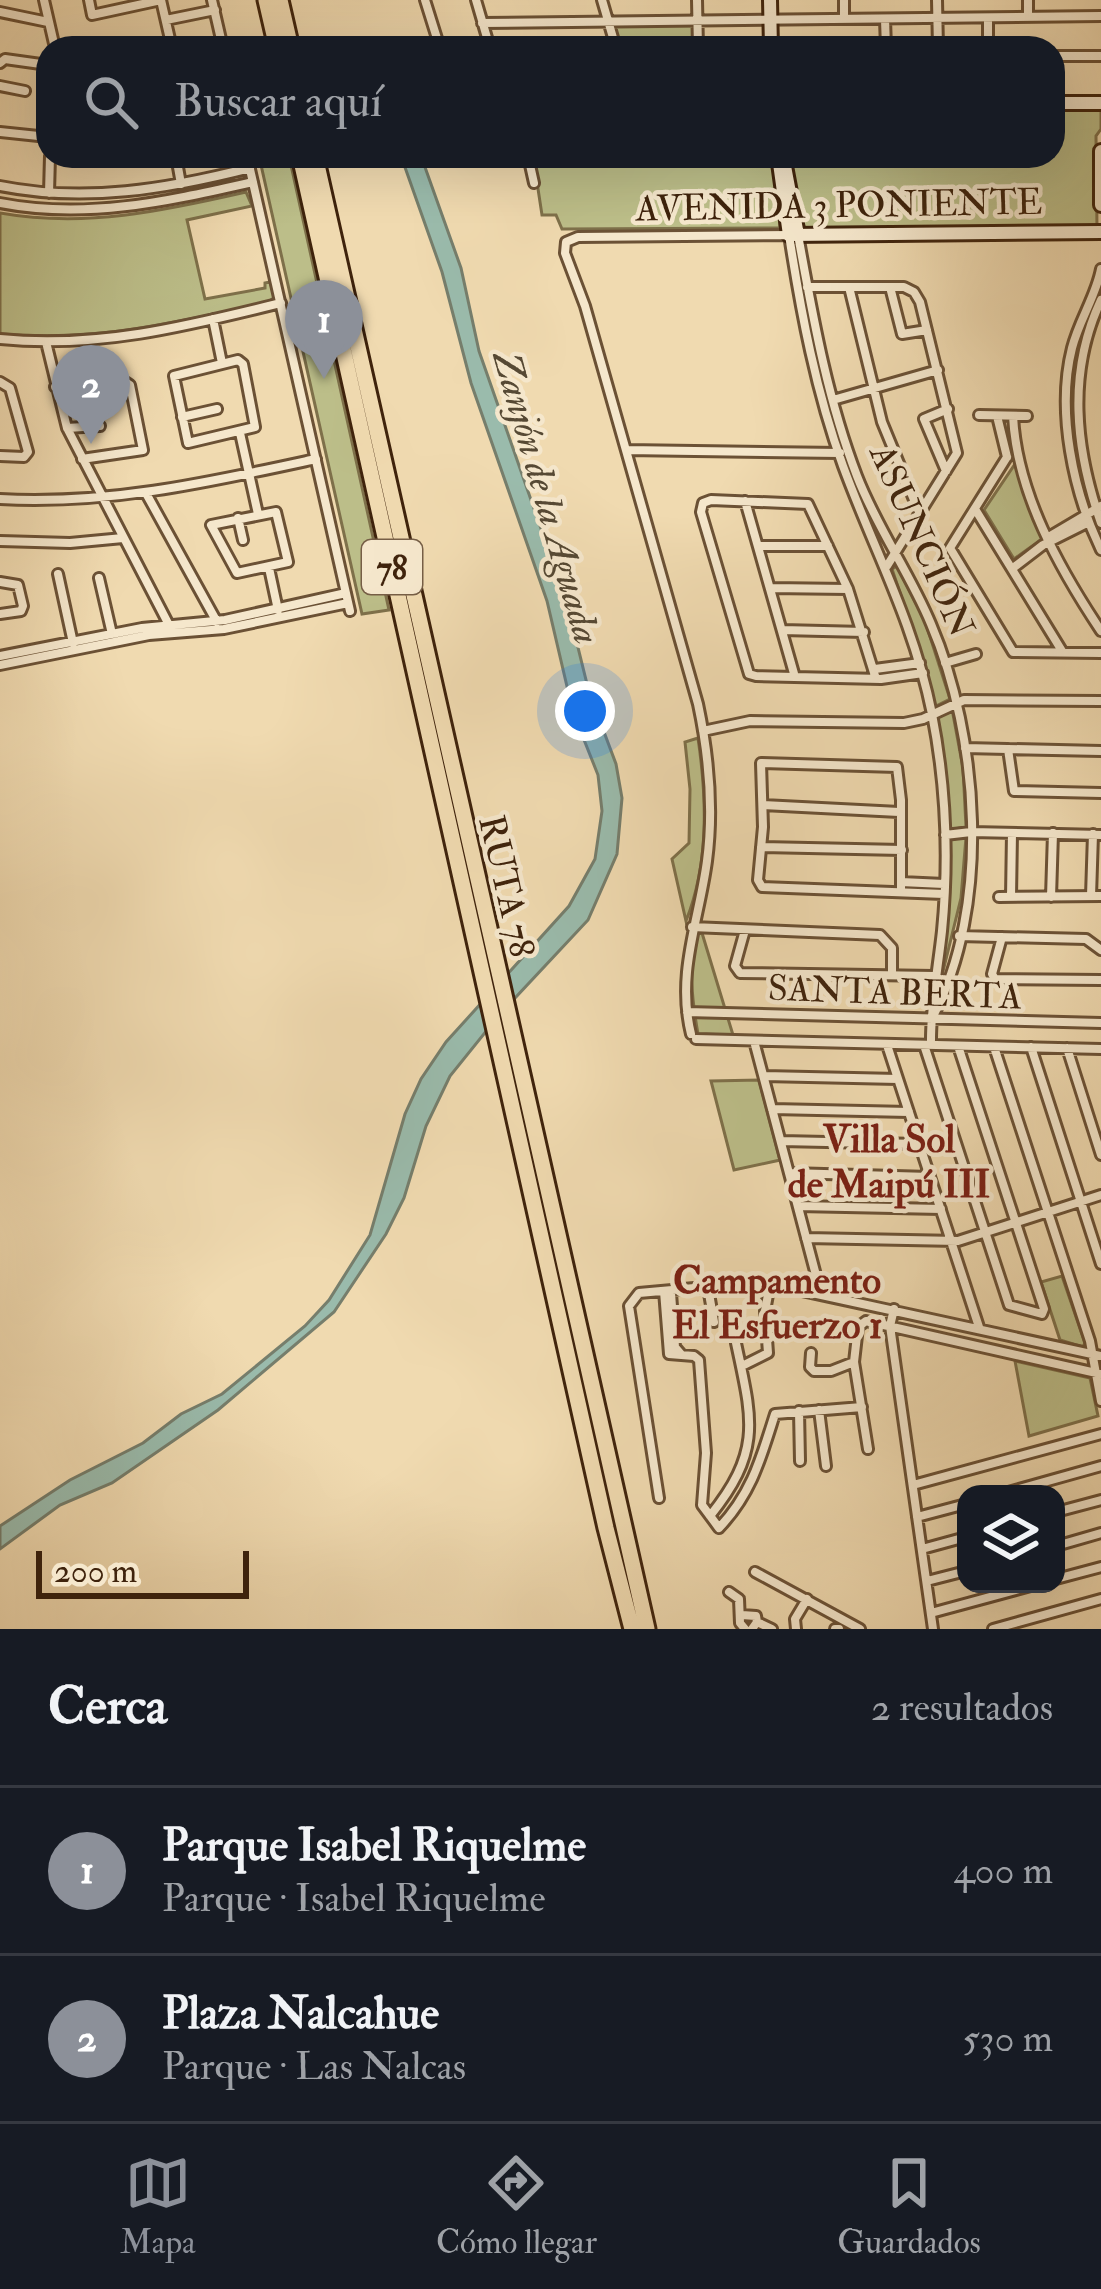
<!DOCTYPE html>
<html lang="es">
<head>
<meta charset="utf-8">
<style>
	:root { --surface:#171b24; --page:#20242c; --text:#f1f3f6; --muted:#9ea1a6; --line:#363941; --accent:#8c9099 }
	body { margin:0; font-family:"IM FELL Double Pica",serif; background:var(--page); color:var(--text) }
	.controls { position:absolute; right:36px; bottom:36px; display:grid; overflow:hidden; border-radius:24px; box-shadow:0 12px 48px #0002 }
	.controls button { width:108px; height:108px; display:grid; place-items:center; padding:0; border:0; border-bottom:3px solid var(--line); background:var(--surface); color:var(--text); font:60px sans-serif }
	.scale { position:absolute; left:36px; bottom:30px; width:213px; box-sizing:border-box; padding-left:12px; border:6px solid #3f230c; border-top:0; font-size:33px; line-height:42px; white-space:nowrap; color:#3f230c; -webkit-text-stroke:9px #f5e7cc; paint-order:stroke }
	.you { position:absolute; left:585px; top:711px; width:42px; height:42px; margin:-30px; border:9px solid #fff; border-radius:50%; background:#1a73e8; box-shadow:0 0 0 18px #1a73e833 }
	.badge { display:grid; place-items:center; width:78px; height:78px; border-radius:50%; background:var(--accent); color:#fff; font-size:39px; font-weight:700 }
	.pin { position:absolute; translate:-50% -99px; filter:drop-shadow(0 3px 6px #0008) }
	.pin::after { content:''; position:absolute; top:63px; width:42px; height:36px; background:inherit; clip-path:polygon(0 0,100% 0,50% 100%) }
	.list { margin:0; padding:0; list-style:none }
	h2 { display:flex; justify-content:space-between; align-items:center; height:156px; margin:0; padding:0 48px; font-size:51px }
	h2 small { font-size:39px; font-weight:400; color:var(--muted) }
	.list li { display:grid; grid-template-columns:78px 1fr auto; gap:36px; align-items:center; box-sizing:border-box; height:168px; padding:0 48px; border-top:3px solid var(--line) }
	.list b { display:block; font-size:45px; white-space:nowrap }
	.list p { margin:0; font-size:39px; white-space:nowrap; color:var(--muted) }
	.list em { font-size:39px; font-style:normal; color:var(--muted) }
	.icon { flex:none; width:66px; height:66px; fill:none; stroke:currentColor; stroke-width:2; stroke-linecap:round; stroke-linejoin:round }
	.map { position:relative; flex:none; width:1101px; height:1629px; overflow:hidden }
	.search { position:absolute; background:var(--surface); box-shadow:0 12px 48px #0002; left:36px; right:36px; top:36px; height:132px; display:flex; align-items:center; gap:30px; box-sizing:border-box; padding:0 42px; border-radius:36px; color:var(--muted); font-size:45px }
	.sheet { height:492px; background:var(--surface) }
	nav { display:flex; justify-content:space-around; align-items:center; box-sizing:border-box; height:168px; border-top:3px solid var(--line); background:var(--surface); font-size:33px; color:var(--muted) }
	nav a { display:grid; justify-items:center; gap:6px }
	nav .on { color:var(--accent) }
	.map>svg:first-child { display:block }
	.green { fill:#bcbe89; stroke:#7e704a; stroke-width:3 }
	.water { fill:#9abbac; stroke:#767e6c; stroke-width:3 }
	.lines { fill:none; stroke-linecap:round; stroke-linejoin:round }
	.street-casing { stroke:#6b5135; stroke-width:14 }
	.secondary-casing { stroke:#3f230c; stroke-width:18 }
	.highway-casing { stroke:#3f230c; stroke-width:21 }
	.street { stroke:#f5e7cc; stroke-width:8 }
	.secondary { stroke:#f5e7cc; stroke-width:12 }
	.highway { stroke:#f0dab0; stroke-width:15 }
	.labels { text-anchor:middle; stroke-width:9; stroke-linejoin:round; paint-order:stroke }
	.shield { fill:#f5e7cc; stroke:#765e46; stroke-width:3 }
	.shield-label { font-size:33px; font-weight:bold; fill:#3f230c }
	.street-label { font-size:36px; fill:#3f230c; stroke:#f5e7cc }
	.water-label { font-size:39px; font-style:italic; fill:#564934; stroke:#f5e7cc }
	.neighbourhood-label { font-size:39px; font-weight:bold; fill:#7a1f14; stroke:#f5e7cc }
</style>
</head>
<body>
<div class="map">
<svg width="1101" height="1629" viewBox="0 0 1101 1629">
	<rect width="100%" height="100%" fill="#f0dab0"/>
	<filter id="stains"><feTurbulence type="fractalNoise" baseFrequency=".00167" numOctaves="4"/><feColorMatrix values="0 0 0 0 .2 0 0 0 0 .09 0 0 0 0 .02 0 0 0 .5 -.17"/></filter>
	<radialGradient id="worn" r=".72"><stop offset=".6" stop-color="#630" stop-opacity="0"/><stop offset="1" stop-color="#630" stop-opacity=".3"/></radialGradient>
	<path class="green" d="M 693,24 L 693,48 L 620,48 L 615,25 Z
		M 1101,108 L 1101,129 L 1096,136 L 1097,229 L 803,232 L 787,156 L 1053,156 L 1053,109 Z
		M 259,156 L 289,156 L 389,610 L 362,614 Z
		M 533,156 L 683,156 L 698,162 L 694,156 L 776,156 L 780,228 L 562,229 L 556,215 L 542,215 Z
		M 246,192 L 252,206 L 187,220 L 205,299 L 265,288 L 265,283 L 270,282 L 275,297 L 267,303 C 172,323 98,342 0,334 L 0,213 C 85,228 163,211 246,192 Z
		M 1015,464 L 1042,539 L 1014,559 L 984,510 Z
		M 897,566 L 925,621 L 950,699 L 934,707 L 927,673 L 892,569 Z
		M 952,709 L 963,768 L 966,827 L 948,830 L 936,717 Z
		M 698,738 C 707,800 709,863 686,921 L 672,859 L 689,843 L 690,789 L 685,742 Z
		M 966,837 L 961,898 L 936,1000 L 947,840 Z
		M 702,933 L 733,1035 L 698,1034 C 692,1000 688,967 697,934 Z
		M 759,1080 L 780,1160 L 734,1170 L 711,1081 Z
		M 1062,1276 L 1085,1343 L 1083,1347 L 1060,1340 L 1041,1282 Z
		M 1015,1361 L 1090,1378 L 1098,1416 L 1029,1436 Z"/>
	<path class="water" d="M 401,156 L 421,156 L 461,268 L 479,351 L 567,603 L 589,692 L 616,764 L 622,798 L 617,854 L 588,920 L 500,1014 L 450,1076 L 426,1126 L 404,1198 L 386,1234 L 334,1312 L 218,1410 L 112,1483 L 60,1505 L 0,1549 L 0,1526 L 70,1480 L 143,1443 L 181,1414 L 222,1394 L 305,1326 L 329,1300 L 370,1235 L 405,1114 L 421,1079 L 446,1042 L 569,906 L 595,859 L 602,811 L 598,775 L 573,712 L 547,601 L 471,383 L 442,272 Z"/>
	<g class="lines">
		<g class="street-casing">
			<path id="street" d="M 44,0 L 55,48
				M 89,0 L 92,15 L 161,0
				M 161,0 L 172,48
				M 212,0 L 223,48
				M 425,0 L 440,48
				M 476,0 L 490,48
				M 602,0 L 616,48
				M 697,0 L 698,48
				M 844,0 L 844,19
				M 937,0 L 938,48
				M 1028,0 L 1028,17
				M 0,12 L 48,22
				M 988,18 L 988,48
				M 885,19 L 886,48
				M 166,20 L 215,10
				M 482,23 L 1101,16
				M 152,48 L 171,44
				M 1053,56 L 1101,56
				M 0,63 L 5,59 L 48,65
				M 0,86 L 25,91
				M 0,132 L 48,137
				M 176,156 L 181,184
				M 247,156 L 350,611
				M 528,156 L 534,183
				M 178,162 L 204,156
				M 0,186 C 85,203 167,189 250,168
				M 49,193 L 50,156
				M 0,203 C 87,220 168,201 253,182
				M 798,235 C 813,317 827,398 857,476 C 877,528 910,573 931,624 C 979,736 992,907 932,1018
				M 1101,269 C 1096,296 1079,320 1072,348 C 1056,411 1073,492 1101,550
				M 807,287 L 904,287 L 914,292 L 920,302 L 957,453 L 887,566
				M 849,287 L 882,422 L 919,512
				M 890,287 L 902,334 L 927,330
				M 1101,300 C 1067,373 1075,448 1101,523
				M 213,319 L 222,363
				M 0,339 C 97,349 188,326 281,303
				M 46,342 L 67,428 L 169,625
				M 238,360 L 243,364 L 255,427 L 188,443 L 174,376 Z
				M 0,382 L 10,388 L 28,452 L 24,457 L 0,456
				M 55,387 L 124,381 L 130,385 L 143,450 L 82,459
				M 833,400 L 938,370
				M 979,415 L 1027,416
				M 997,416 L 1007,457
				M 1013,416 C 1017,493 1059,568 1101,631
				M 182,417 L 217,409
				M 67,428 L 100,426
				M 240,433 L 258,514
				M 626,450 L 840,453
				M 1007,457 L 950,548 L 1013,652 L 1101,653
				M 946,471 L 924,419 L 948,409
				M 147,495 L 217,622
				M 0,499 C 109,505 210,482 316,459
				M 745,501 L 795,677
				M 975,509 L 1062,651
				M 276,512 L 288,562 L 237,573 L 211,525 Z
				M 238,518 L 243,540
				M 1047,538 L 1101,506
				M 0,541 L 70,543 L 123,538
				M 758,546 L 828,546
				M 269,568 L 278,610
				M 1013,568 L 1043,545 L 1089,522
				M 58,574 L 73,643
				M 99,578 L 112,634
				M 0,582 L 18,585 L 23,606 L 21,611 L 0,614
				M 770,588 L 848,589
				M 782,630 L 864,632
				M 0,656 L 142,628 L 225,620 L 346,593
				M 945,663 L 976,654
				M 0,665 L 149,635 L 224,629 L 348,603
				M 875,669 L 920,663
				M 876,679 L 848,589 L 808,504 L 711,500 L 703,503 L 701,512 L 749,674 L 756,676 L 881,679 L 923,673
				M 703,731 L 750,721 L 904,723 L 923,719 L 964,700 L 1101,701
				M 965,748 L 1101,751
				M 1008,749 L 1014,791 L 1101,793
				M 763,805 L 899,812
				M 945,835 L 971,832 L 1101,835
				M 761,847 L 902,850
				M 901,882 L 944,884
				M 901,892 L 901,800 L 897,767 L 761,763 L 763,827 L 758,880 L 762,887 L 944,894
				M 1091,896 L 1093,834
				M 999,897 L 1101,896
				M 1011,897 L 1012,833
				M 1051,897 L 1053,833
				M 692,927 L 880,935 L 892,948 L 892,975
				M 745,930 L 735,966 L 740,973 L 934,976
				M 959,936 L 1086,939 L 1101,950
				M 1002,937 L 992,974 L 995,979 L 1101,980
				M 687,1012 L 1101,1023
				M 691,1034 C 676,973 699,921 707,861 C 714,808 709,756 698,704 L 585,306 L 565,253 L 566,242 L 578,237 L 789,235 C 801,313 816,392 843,466 C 875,553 913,620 932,714 C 946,785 949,859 942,931 C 938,968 931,1003 931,1040
				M 696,1039 L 1101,1049
				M 754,1041 L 821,1294
				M 887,1045 L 979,1327
				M 924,1045 L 1009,1305 L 1042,1314 L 1044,1309 L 958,1046
				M 994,1047 L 1090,1341 L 1101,1401
				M 1031,1047 L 1101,1264
				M 1067,1048 L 1101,1155
				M 764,1076 L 898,1079
				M 772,1109 L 909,1112
				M 781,1141 L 919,1144
				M 789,1173 L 930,1177
				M 798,1206 L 941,1209
				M 806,1238 L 958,1241 L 1101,1195
				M 708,1288 L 714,1322
				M 664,1291 L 669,1354 L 694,1356 L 699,1360 L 706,1453 L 702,1505 L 719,1528 C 752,1493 761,1458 775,1414 L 862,1407
				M 671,1293 L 675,1347 L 681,1354
				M 894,1309 L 890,1326 L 933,1629
				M 811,1353 L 810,1367 L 814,1371 L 831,1371 L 854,1362
				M 742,1366 L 768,1353 L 765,1311 L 770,1284
				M 819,1410 L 826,1466
				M 799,1411 L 800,1461
				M 868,1449 L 854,1362 L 858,1327 L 866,1321 L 1101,1374
				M 913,1485 L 1101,1434
				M 1001,1494 L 1101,1466
				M 659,1498 L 629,1306 L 639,1293 L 761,1282 L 1101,1356
				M 1056,1512 L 1101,1500
				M 710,1516 C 763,1450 752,1419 736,1343
				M 917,1517 L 966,1504
				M 1056,1546 L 1101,1533
				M 922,1549 L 966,1537
				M 755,1572 L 860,1629
				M 1056,1579 L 1101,1567
				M 927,1581 L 966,1571
				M 729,1592 L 739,1599 L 740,1623 L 745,1629
				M 931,1613 L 1038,1584
				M 742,1615 L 756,1616 L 757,1622 L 752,1629
				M 757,1622 L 772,1629
				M 796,1629 L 795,1619 L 807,1599
				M 835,1629 L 839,1629
				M 993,1629 L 1101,1599"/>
		</g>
		<g class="secondary-casing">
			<path id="secondary" d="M 770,0 L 771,48
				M 1053,103 L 1101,103
				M 1101,151 L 1101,205
				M 778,156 L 789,235 L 1101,232
				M 785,166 L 798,235"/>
		</g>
		<g class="highway-casing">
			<path id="highway" d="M 266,0 L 277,48
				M 280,0 L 291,48
				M 300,156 L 606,1528 L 632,1629
				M 315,156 L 647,1629"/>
		</g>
		<use href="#street" class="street"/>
		<use href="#secondary" class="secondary"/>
		<use href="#highway" class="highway"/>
	</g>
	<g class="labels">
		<rect class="shield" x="362" y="540" width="60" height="54" rx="9"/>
		<g class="shield-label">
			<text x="392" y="579">78</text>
		</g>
		<g class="street-label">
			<text transform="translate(839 204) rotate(-1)" y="13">AVENIDA 3 PONIENTE</text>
			<text transform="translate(923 540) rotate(66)" y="13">ASUNCIÓN</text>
			<text transform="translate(508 886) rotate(77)" y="13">RUTA 78</text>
			<text transform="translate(895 991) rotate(2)" y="13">SANTA BERTA</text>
		</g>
		<g class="water-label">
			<text transform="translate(548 497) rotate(74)" y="14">Zanjón de la Aguada</text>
		</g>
		<g class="neighbourhood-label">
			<text x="889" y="1152">Villa Sol<tspan x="889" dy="45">de Maipú III</tspan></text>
			<text x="777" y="1293">Campamento<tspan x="777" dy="45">El Esfuerzo 1</tspan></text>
		</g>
	</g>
	<rect width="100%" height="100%" filter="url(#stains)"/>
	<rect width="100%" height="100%" fill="url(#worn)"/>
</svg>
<div class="controls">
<button><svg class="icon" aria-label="layers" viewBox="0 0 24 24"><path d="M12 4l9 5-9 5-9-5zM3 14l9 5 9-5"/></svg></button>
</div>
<div class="scale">200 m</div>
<div class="you"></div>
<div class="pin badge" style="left:324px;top:379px">1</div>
<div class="pin badge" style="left:91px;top:444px">2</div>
<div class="search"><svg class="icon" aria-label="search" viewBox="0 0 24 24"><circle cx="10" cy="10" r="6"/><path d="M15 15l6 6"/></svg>Buscar aquí</div>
</div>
<section class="sheet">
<h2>Cerca<small>2 resultados</small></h2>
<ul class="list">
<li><span class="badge">1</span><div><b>Parque Isabel Riquelme</b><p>Parque · Isabel Riquelme</p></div><em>400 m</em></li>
<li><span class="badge">2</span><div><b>Plaza Nalcahue</b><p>Parque · Las Nalcas</p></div><em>530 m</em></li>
</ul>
</section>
<nav>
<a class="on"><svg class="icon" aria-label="map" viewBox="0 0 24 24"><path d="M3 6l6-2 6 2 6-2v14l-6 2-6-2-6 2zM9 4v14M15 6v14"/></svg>Mapa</a>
<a><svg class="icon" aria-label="directions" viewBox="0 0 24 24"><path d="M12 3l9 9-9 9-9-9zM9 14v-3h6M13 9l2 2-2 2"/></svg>Cómo llegar</a>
<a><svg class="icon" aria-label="saved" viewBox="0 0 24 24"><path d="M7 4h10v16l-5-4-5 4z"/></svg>Guardados</a>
</nav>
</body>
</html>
